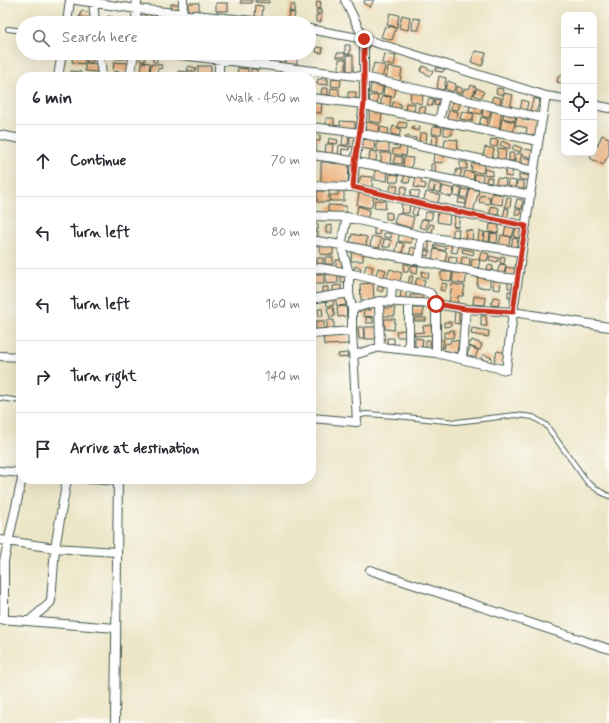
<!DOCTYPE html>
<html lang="en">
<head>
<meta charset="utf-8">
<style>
	:root { --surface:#fff; --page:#f2f2f3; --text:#2b2b33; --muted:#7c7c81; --line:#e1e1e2 }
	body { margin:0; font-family:Mynerve,sans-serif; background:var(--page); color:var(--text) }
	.controls { position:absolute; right:12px; top:12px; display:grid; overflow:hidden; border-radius:8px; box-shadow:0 4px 16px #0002 }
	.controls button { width:36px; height:36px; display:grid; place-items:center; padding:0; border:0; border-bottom:1px solid var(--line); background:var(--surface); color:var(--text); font:20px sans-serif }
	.stop { position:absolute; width:12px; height:12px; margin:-9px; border:3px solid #c8321e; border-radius:50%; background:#fff }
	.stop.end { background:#c8321e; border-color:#fff; box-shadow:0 1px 4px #0008 }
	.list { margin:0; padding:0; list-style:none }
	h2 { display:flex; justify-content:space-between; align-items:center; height:52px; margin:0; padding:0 16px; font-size:17px }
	h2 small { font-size:13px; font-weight:400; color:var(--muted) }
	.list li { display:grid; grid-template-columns:26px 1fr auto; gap:12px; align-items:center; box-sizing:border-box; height:72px; padding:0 16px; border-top:1px solid var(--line) }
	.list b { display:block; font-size:15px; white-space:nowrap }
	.list em { font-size:13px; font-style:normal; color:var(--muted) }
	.icon { flex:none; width:22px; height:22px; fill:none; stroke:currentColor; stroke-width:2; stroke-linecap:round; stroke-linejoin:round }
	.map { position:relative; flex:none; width:609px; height:723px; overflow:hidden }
	.search { position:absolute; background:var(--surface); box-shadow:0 4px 16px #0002; left:16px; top:16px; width:300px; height:44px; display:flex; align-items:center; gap:10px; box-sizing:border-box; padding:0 14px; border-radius:22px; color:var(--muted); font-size:15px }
	.panel { position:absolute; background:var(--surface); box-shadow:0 4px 16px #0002; left:16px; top:72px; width:300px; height:412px; border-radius:16px }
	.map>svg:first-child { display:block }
	.building { fill:#eeb888 }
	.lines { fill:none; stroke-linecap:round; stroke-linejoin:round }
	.lane-casing { stroke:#3e564a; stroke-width:6 }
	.street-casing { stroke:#3e564a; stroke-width:10 }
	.lane { stroke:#fff; stroke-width:4 }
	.street { stroke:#fff; stroke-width:8 }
	.route { stroke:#c8321e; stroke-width:5 }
</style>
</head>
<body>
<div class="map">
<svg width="609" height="723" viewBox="0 0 609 723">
	<rect width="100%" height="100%" fill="#fdfcf7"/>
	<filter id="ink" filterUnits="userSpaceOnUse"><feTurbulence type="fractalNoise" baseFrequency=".025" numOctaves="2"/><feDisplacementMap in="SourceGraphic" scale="8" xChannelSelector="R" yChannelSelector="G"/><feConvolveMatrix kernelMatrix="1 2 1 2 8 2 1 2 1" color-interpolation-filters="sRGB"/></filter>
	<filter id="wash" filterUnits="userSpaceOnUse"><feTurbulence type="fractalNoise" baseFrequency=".012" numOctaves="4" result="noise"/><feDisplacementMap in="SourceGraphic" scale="16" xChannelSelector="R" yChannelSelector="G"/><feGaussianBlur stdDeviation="0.9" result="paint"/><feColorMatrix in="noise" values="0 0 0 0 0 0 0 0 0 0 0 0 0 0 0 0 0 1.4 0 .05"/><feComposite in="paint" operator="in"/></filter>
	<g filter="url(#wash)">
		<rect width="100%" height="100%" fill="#ece5c6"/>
		<g id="blocks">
			<path class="building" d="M 241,0 L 252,0 L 252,3 L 241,3 Z
				M 255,0 L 269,0 L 269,3 L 255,2 Z
				M 365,0 L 374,0 L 370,7 L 363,3 Z
				M 317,1 L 321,2 L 320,9 L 316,8 Z
				M 188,3 L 199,3 L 199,12 L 188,12 Z
				M 216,3 L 228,3 L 228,11 L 216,11 Z
				M 171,4 L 183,4 L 183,11 L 170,11 Z
				M 291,4 L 295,5 L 294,12 L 289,11 Z
				M 256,5 L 263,6 L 262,17 L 255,17 Z
				M 316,10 L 321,10 L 321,22 L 316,22 L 316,15 L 319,15 L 319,13 L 316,13 Z
				M 81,11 L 91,13 L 90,18 L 80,17 Z
				M 289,12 L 295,13 L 293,23 L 287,21 Z
				M 390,13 L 399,15 L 397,27 L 387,25 Z
				M 145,14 L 151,14 L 151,20 L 145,20 Z
				M 402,15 L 410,17 L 408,30 L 399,28 Z
				M 108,16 L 113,17 L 112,22 L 115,23 L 106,23 Z
				M 164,16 L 180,19 L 179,23 L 163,23 Z
				M 78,17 L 88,19 L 87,23 L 77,23 Z
				M 413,18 L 420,19 L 419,30 L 412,30 Z
				M 385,26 L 389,28 L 390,26 L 396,28 L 392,40 L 381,37 Z
				M 345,45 L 350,45 L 350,54 L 345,54 Z
				M 317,47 L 323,48 L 322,53 L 316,52 Z
				M 475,51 L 486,53 L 482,66 L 471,62 Z
				M 116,53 L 127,53 L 127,59 L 115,59 Z
				M 140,53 L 145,54 L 145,61 L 140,61 Z
				M 251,53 L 261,53 L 261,62 L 251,62 Z
				M 286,53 L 297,53 L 297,65 L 286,65 Z
				M 337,53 L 345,53 L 345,57 L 336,57 Z
				M 384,54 L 396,56 L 394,66 L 382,63 Z
				M 73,55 L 85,56 L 84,64 L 72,62 Z
				M 87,55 L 93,55 L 93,62 L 86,62 Z
				M 153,55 L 157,55 L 157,62 L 153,62 Z
				M 347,55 L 353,55 L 353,72 L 347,72 Z
				M 339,59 L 346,59 L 346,71 L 339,71 Z
				M 114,62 L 129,63 L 128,73 L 113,71 Z
				M 142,62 L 150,63 L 149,74 L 141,73 Z
				M 85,63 L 98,64 L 97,72 L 85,71 Z
				M 374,63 L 385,66 L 382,79 L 371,76 Z
				M 151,64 L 162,65 L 161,69 L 158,68 L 157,75 L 150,74 Z
				M 189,66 L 196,68 L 195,72 L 187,70 Z
				M 198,66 L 211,66 L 211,74 L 198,74 Z
				M 423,66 L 433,71 L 430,76 L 420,71 Z
				M 388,67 L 402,69 L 400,81 L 386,79 Z
				M 238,68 L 248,69 L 248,77 L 237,77 Z
				M 436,68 L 444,68 L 443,72 L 435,71 Z
				M 251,69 L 257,69 L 257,77 L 251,77 Z
				M 71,71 L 81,72 L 80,77 L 71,77 Z
				M 178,71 L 189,72 L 188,77 L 178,77 Z
				M 564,74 L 564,84 L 557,82 L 559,75 L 563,76 Z
				M 439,76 L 446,78 L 444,90 L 437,89 Z
				M 332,78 L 341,79 L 340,87 L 331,86 Z
				M 318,79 L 328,79 L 328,85 L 317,84 Z
				M 448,81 L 456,84 L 453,92 L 445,89 Z
				M 371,84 L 383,87 L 381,95 L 370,93 Z
				M 471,85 L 476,87 L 471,99 L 462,95 L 465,88 L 469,89 Z
				M 384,86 L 396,88 L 394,97 L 383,95 Z
				M 457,86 L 463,89 L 460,94 L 455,91 Z
				M 322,88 L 328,88 L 328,95 L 321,95 Z
				M 331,88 L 339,89 L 339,98 L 330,98 Z
				M 477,88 L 484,92 L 481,98 L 474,95 Z
				M 497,88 L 503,89 L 502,95 L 496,93 Z
				M 411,91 L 423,93 L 422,104 L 410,101 Z
				M 348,92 L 356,92 L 356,100 L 348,100 Z
				M 504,93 L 513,95 L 510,108 L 501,105 Z
				M 370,95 L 378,96 L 377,104 L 369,103 Z
				M 382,96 L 391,97 L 389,109 L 380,108 Z
				M 493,96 L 501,98 L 499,106 L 491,103 Z
				M 429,98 L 434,99 L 432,106 L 427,105 Z
				M 534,98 L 540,100 L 535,115 L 529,113 Z
				M 435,99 L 443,100 L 442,106 L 434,105 Z
				M 452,100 L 460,102 L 458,110 L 451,109 Z
				M 522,100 L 528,102 L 526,112 L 520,110 Z
				M 311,102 L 322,103 L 321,113 L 311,112 Z
				M 393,102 L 401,104 L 400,112 L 391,110 Z
				M 406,103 L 415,104 L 414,114 L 405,113 Z
				M 470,104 L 483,107 L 481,114 L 469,112 Z
				M 419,106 L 426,107 L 424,115 L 418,113 Z
				M 484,107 L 491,108 L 489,118 L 482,116 Z
				M 493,108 L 502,110 L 499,130 L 488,128 Z
				M 370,110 L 382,112 L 381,123 L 369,121 Z
				M 449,110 L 458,112 L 456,121 L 447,119 Z
				M 462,111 L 474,114 L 472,121 L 460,119 Z
				M 504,111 L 516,113 L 515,121 L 503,118 Z
				M 517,116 L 523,117 L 523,120 L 529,121 L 529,118 L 539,121 L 536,136 L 526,134 L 527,128 L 515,125 Z
				M 481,117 L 488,119 L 486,127 L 479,127 Z
				M 326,118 L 334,118 L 334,127 L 326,127 Z
				M 502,119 L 515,122 L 513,132 L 500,130 Z
				M 340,121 L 355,122 L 355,130 L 340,129 Z
				M 367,122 L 380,125 L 378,135 L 364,132 Z
				M 399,122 L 407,123 L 406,128 L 398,127 Z
				M 393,126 L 401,129 L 399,136 L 391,134 Z
				M 413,126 L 420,127 L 419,131 L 412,129 Z
				M 433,126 L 442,127 L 441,134 L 432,134 Z
				M 381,127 L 389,129 L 387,136 L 379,134 Z
				M 444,128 L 452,128 L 452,135 L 444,135 Z
				M 420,133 L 427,133 L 426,143 L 419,142 Z
				M 313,135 L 320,135 L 320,141 L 313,141 Z
				M 343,135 L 349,135 L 348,145 L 342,145 Z
				M 432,135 L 438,136 L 437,145 L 431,144 Z
				M 602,135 L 609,138 L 609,154 L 603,165 L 590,158 L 594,153 Z
				M 350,136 L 356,136 L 356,147 L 350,147 Z
				M 406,136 L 416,138 L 415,142 L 405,140 Z
				M 329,138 L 338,140 L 337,144 L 328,143 Z
				M 361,138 L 375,139 L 374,150 L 360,148 Z
				M 445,139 L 458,140 L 457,150 L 444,149 Z
				M 491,139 L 498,140 L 497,147 L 490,146 Z
				M 502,141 L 510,145 L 509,149 L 500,145 Z
				M 377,142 L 389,143 L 389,152 L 377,151 Z
				M 312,144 L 316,144 L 316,154 L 312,153 Z
				M 326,144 L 333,144 L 332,154 L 325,154 Z
				M 339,145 L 349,147 L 349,150 L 342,149 L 341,157 L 338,156 Z
				M 514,145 L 522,148 L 520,152 L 512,149 Z
				M 400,146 L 407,147 L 406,156 L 393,154 L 393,149 L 399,149 Z
				M 485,147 L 494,149 L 492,158 L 483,156 Z
				M 498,148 L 506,149 L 505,160 L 497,159 Z
				M 525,149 L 535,151 L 533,158 L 523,155 Z
				M 370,151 L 377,152 L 376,161 L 369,161 Z
				M 381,153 L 391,153 L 390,165 L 381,164 Z
				M 509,153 L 514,153 L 514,161 L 509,161 Z
				M 518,153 L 522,154 L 519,164 L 514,162 Z
				M 434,154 L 444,154 L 443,163 L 433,162 Z
				M 395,156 L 402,157 L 402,164 L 393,163 Z
				M 404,157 L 413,158 L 411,169 L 403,167 Z
				M 523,157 L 534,160 L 532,168 L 521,165 Z
				M 321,162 L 329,162 L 329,163 L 349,164 L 348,183 L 321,183 Z
				M 460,162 L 467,162 L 467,169 L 460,169 Z
				M 479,162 L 485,164 L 483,173 L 471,171 L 472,163 L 479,164 Z
				M 431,164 L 435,164 L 435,172 L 431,172 Z
				M 457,169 L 462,171 L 459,180 L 454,179 Z
				M 484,169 L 493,171 L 492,176 L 484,174 Z
				M 506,169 L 512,169 L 512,177 L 505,176 Z
				M 375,170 L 388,171 L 387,181 L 375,180 Z
				M 465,171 L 474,173 L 473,182 L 463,180 Z
				M 390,174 L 399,175 L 398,182 L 389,182 Z
				M 405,174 L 411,175 L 409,183 L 403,181 Z
				M 475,174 L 483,175 L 482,184 L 474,183 Z
				M 519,174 L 531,176 L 530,181 L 519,179 Z
				M 361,176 L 373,177 L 372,188 L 358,185 Z
				M 416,177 L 422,178 L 421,183 L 426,184 L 425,189 L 414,187 Z
				M 487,177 L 492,178 L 491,186 L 485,185 Z
				M 497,178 L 506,179 L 505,189 L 495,188 Z
				M 508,180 L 516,181 L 515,190 L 507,189 Z
				M 517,181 L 524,181 L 524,192 L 516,192 Z
				M 430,182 L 442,185 L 440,193 L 434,191 L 435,186 L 433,192 L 428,190 Z
				M 391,185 L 398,186 L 396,195 L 389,194 Z
				M 402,186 L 407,187 L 405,196 L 400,195 Z
				M 443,186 L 454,189 L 452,197 L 441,194 Z
				M 455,187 L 462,188 L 460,197 L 454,196 Z
				M 470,188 L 479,191 L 473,212 L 465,210 Z
				M 462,189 L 469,190 L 467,198 L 461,197 Z
				M 411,190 L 420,192 L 418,198 L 410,196 Z
				M 317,191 L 329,191 L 329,202 L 317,202 Z
				M 338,191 L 344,191 L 344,201 L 330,201 L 330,195 L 338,195 Z
				M 426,192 L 440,195 L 437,205 L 423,202 Z
				M 359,193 L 374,196 L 371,208 L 357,205 Z
				M 492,193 L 503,195 L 502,205 L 490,203 Z
				M 481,195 L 490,197 L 489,204 L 479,202 Z
				M 507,197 L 511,198 L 510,207 L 505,207 Z
				M 459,198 L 466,200 L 466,204 L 458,203 Z
				M 517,199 L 523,200 L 522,209 L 515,207 Z
				M 375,200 L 386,201 L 385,209 L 374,208 Z
				M 402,203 L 410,204 L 409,213 L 401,213 Z
				M 328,205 L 346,206 L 346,214 L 328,212 Z
				M 358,206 L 370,210 L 367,219 L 356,216 Z
				M 414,206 L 419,207 L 416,216 L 412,214 Z
				M 491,206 L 499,208 L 498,215 L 490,214 Z
				M 505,208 L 509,209 L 507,220 L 503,219 Z
				M 516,209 L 521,210 L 520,215 L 515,215 Z
				M 438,211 L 450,213 L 449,224 L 437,222 Z
				M 386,212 L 392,213 L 392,219 L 386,219 Z
				M 426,212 L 433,213 L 431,220 L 424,218 Z
				M 397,213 L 414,217 L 411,228 L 394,223 Z
				M 455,215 L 460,216 L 458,227 L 453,226 Z
				M 422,219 L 428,220 L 426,229 L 419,227 Z
				M 312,224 L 318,224 L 318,230 L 312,230 Z
				M 430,224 L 434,225 L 432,232 L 427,231 Z
				M 490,224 L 499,225 L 498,233 L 489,232 Z
				M 332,225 L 332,233 L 326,233 L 326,226 Z
				M 506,225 L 515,227 L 512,237 L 504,235 Z
				M 516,226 L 524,227 L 523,238 L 514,237 Z
				M 374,228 L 380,228 L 379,235 L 374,234 Z
				M 453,229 L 459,229 L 458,237 L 453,237 Z
				M 466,230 L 473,231 L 472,241 L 465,241 Z
				M 479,231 L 484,232 L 483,242 L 478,241 Z
				M 313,232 L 318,232 L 318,239 L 313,239 Z
				M 400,232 L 412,234 L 411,243 L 398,241 Z
				M 485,232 L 490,233 L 489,242 L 484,241 Z
				M 384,233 L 391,233 L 391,238 L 384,237 Z
				M 491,233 L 498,234 L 497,243 L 490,242 Z
				M 352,234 L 367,237 L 366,246 L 350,242 Z
				M 501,235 L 511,237 L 508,248 L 499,245 Z
				M 372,236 L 381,238 L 379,249 L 370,247 Z
				M 513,238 L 518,239 L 516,248 L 511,247 Z
				M 384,239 L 391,240 L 390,247 L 383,247 Z
				M 398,242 L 404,244 L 402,255 L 395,254 Z
				M 425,242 L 429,242 L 429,249 L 424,249 Z
				M 320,244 L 333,245 L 333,255 L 320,254 Z
				M 452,244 L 459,245 L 457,253 L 451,252 Z
				M 435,245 L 446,247 L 445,251 L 434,248 Z
				M 411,247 L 417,249 L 415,257 L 409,256 Z
				M 434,249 L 447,252 L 445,262 L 432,259 Z
				M 463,249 L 474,251 L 473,255 L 462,252 Z
				M 424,250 L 430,251 L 429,256 L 423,255 Z
				M 352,251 L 363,252 L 363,261 L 351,261 Z
				M 481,252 L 489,254 L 487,261 L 479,260 Z
				M 449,256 L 457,257 L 456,265 L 448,264 Z
				M 490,256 L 499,258 L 497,262 L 489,260 Z
				M 501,256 L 505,257 L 504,264 L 500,263 Z
				M 325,257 L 333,257 L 333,264 L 325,264 Z
				M 462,257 L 470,258 L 469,267 L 461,266 Z
				M 317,258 L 323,258 L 323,268 L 317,268 Z
				M 472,259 L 480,260 L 478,269 L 471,268 Z
				M 336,260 L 342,260 L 342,269 L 336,269 Z
				M 404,264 L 409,264 L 408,272 L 403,272 Z
				M 500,264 L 506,265 L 504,274 L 497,273 Z
				M 366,265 L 373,267 L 371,275 L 364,273 Z
				M 411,265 L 418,266 L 417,274 L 411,273 Z
				M 488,265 L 493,266 L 492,271 L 487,271 Z
				M 355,266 L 361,268 L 360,272 L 354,270 Z
				M 506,267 L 519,269 L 518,276 L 505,274 Z
				M 378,268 L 386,270 L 383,279 L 376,276 Z
				M 390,269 L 402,273 L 399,284 L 386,280 Z
				M 422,271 L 429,273 L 428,278 L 421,276 Z
				M 454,271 L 467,272 L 465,284 L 452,282 Z
				M 441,272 L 452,272 L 451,281 L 441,280 Z
				M 311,274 L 324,274 L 324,284 L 311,284 Z
				M 326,274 L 338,274 L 338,283 L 326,284 Z
				M 341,275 L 345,275 L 345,282 L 341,283 Z
				M 410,276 L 413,276 L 411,287 L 408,286 Z
				M 478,277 L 490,278 L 490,288 L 477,287 Z
				M 417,278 L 425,280 L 423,289 L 414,287 Z
				M 493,279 L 501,280 L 500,290 L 493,289 Z
				M 508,282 L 516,282 L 515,288 L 508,288 Z
				M 373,283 L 374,300 L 361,300 L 360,284 Z
				M 442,283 L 447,284 L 445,291 L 440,290 Z
				M 452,284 L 465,286 L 463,296 L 458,296 L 457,304 L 449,303 Z
				M 341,285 L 341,292 L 333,292 L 333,286 Z
				M 379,285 L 384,287 L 382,292 L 377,290 Z
				M 311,286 L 314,286 L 314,298 L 311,298 Z
				M 322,287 L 328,287 L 328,295 L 322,295 Z
				M 401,291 L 406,291 L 406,300 L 400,300 Z
				M 508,291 L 512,291 L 512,298 L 508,298 Z
				M 410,295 L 422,295 L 422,300 L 410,300 Z
				M 474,296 L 486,298 L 485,305 L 473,304 Z
				M 345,297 L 346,305 L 337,306 L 335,298 Z
				M 493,297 L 500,298 L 498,306 L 491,305 Z
				M 332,298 L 334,305 L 327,306 L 326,300 Z
				M 346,306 L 347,316 L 338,317 L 337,307 Z
				M 333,307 L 335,316 L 330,318 L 327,308 Z
				M 371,307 L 376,307 L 376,317 L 363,316 L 364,310 L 371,310 Z
				M 383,308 L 395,308 L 395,316 L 383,316 Z
				M 413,308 L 423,308 L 423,316 L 413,316 Z
				M 318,309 L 322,309 L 323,316 L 319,316 Z
				M 455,311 L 459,311 L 459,324 L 454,323 Z
				M 481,316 L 486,316 L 487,326 L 481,326 Z
				M 366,317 L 373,318 L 373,323 L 366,323 Z
				M 414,318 L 426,318 L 426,321 L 414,321 Z
				M 384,319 L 395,319 L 394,330 L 385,329 Z
				M 327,320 L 334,320 L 334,329 L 327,329 Z
				M 316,321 L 324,321 L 324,330 L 316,330 Z
				M 444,322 L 451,322 L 451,326 L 444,327 Z
				M 431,325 L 432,335 L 415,336 L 414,333 L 424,332 L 423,326 Z
				M 358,327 L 363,327 L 364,339 L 359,339 Z
				M 365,327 L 377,327 L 378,339 L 365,339 Z
				M 472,328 L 489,331 L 488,337 L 471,334 Z
				M 406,330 L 406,337 L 397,337 L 396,331 Z
				M 450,330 L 454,330 L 453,338 L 444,338 L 444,332 L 450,332 Z
				M 348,334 L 349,344 L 324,345 L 323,335 Z
				M 387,338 L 394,338 L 394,344 L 387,344 Z
				M 415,338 L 423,339 L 422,348 L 415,347 Z
				M 439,339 L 444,340 L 442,349 L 437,348 Z
				M 426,340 L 430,340 L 430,349 L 426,348 Z
				M 451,340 L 459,341 L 457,353 L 444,350 L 445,344 L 450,343 Z
				M 472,340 L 482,344 L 480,350 L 469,346 Z
				M 470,347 L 478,350 L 475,358 L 467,355 Z
				M 497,351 L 506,353 L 503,365 L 494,363 Z
				M 347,353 L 348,357 L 339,358 L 338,354 Z
				M 483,354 L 492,358 L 491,362 L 481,359 Z"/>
		</g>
	</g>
	<g filter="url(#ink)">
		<use href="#blocks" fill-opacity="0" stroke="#3e564a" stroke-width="1"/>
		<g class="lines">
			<g class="lane-casing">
				<path id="lane" d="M 8,29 L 23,31
					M 0,398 L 21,401
					M 357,416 L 366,414 L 396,416 L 456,422 L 516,415 L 533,417 L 546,425 L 588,483 L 601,492 L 609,496"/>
			</g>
			<g class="street-casing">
				<path id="street" d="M 76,0 L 137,9 L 274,23
					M 93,0 L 95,23
					M 345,0 L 364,39 L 364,104 L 360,133 L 355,162 L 353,187
					M 67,23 L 70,0
					M 136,23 L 137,0
					M 182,23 L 183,0
					M 309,29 L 364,39 L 546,96 C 533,168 524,240 513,312 L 466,309 L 436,304 L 379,301 L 352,309 L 349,293 L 349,273 L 341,245 L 347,217
					M 98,53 L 101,66 L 102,77
					M 164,53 L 364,77 L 542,118
					M 219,60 L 219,77
					M 58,77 L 62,53
					M 130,77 L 134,53
					M 546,96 L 564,99
					M 311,98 L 364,104 L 375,108 L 538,141
					M 594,105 L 609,108
					M 439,121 L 445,96
					M 311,127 L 360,133 L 534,171
					M 0,135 L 21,139
					M 311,155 L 335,158 L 531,195
					M 311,186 L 353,187 L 430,206 L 526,226
					M 311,216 L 347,217 L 422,236 L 521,252
					M 311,240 L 341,245 L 499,277 L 518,279
					M 419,260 L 422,236
					M 311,269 L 320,268 L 349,273 L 430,293 L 436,304 L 436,353
					M 311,299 L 349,293
					M 379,301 L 380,347
					M 391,302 L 392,285
					M 409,304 L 409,350
					M 311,334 L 352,331 L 352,309
					M 354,355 L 380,347 L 436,353 L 506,370 L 513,312 L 609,327
					M 0,356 L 21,357
					M 462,359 L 466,309
					M 311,418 L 357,422 L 352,331
					M 0,471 L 21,473
					M 88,479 L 118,481
					M 0,540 L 55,548 L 117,552
					M 370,570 L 609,649
					M 0,619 L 116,628
					M 4,620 L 4,561 L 22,479
					M 29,621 L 50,603 L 51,601 L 55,548 L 67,479
					M 115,723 L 118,479"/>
			</g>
			<use href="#lane" class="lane"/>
			<use href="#street" class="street"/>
		</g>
	</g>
	<g class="lines" filter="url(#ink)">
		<path class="route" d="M 364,39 L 364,104 L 355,162 L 353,187 L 430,206 L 526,226 L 521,252 L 513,312 L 466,309 L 436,304"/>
	</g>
</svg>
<div class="controls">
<button>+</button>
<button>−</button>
<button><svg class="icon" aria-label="locate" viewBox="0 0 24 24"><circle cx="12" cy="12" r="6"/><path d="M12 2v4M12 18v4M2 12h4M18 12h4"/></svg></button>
<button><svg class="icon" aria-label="layers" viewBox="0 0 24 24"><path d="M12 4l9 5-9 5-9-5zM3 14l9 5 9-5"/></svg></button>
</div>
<div class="stop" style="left:436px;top:304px"></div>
<div class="stop end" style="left:364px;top:39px"></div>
<div class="search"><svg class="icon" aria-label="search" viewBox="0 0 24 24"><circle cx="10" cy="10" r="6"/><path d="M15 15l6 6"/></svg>Search here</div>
<section class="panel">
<h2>6 min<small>Walk · 450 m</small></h2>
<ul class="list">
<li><svg class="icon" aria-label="ahead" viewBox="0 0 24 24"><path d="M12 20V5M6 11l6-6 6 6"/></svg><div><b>Continue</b></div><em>70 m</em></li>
<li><svg class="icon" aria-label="left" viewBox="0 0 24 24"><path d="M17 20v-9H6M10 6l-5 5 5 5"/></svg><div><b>Turn left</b></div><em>80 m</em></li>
<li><svg class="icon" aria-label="left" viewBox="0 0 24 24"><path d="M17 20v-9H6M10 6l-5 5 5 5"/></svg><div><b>Turn left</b></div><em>160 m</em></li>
<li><svg class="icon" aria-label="right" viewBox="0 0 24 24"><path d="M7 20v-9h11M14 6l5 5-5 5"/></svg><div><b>Turn right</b></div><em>140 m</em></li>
<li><svg class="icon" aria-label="arrive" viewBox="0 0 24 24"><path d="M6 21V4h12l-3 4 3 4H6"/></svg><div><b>Arrive at destination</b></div></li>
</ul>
</section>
</div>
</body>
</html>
